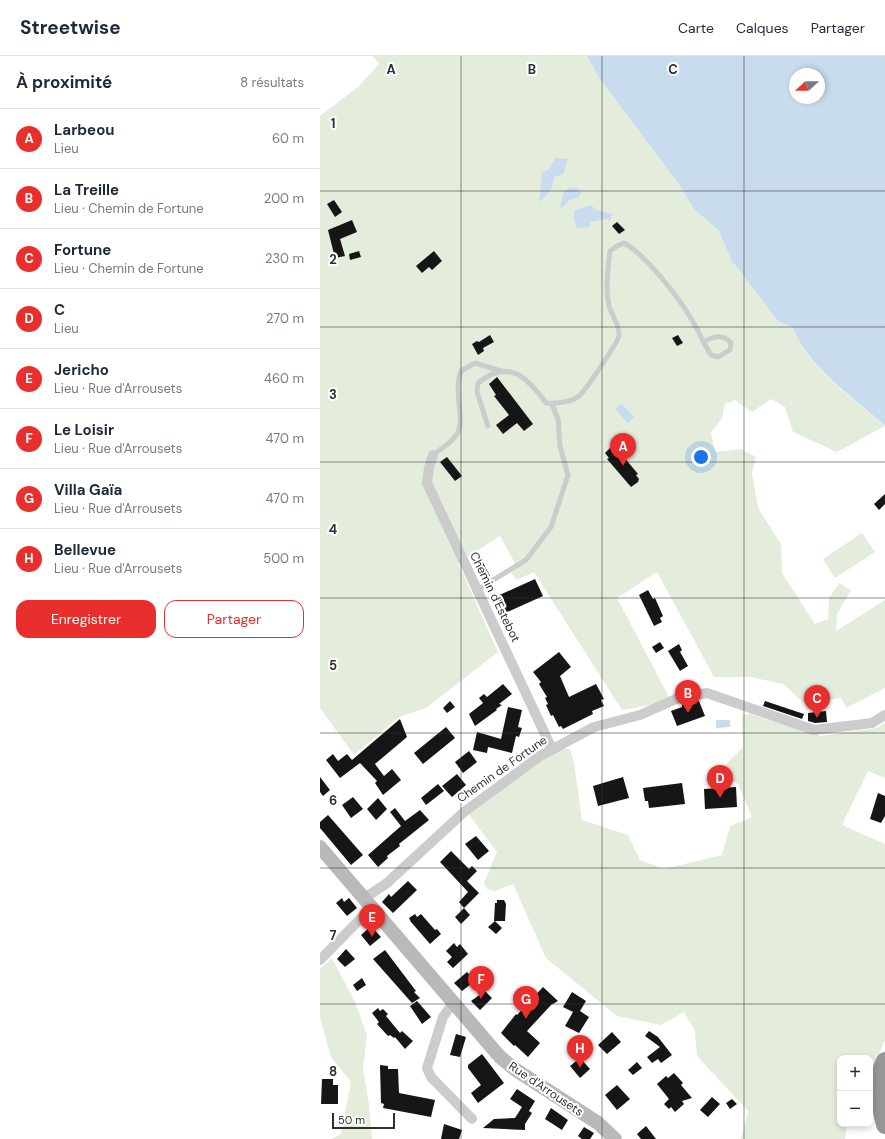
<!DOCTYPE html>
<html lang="fr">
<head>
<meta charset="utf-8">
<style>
	:root { --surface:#fff; --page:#f2f2f3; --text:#1f2937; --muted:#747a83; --line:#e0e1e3; --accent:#e92f2d }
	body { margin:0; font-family:"DM Sans",sans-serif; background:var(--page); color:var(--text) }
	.controls { position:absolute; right:12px; bottom:12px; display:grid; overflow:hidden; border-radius:8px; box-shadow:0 2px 6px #0003 }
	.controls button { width:36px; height:36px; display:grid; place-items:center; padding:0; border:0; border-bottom:1px solid var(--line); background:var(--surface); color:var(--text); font:20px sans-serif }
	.compass { position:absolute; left:469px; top:12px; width:36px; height:36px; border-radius:50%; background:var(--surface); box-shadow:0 2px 6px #0003; rotate:249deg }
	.scale { position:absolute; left:12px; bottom:10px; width:63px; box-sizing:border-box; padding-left:4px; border:2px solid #2f2f2f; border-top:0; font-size:11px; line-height:14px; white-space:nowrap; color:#2f2f2f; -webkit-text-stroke:3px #fff; paint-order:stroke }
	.you { position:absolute; left:381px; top:401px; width:14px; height:14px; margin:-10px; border:3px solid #fff; border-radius:50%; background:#1a73e8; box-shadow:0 0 0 6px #1a73e833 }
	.badge { display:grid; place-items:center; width:26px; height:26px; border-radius:50%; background:var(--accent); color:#fff; font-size:13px; font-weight:700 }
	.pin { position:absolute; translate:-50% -33px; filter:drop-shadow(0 1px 2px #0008) }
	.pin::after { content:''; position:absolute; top:21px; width:14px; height:12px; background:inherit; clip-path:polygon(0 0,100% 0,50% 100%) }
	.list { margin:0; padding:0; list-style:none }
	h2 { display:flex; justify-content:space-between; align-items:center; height:52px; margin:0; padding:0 16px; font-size:17px }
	h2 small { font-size:13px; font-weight:400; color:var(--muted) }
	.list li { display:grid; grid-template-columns:26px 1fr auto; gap:12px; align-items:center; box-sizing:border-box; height:60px; padding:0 16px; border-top:1px solid var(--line) }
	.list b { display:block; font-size:15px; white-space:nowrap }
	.list p { margin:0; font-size:13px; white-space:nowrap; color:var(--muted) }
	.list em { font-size:13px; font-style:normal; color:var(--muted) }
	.actions { display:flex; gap:8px; padding:12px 16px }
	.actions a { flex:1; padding:9px 0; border:1px solid var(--accent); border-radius:12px; text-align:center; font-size:14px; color:var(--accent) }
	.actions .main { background:var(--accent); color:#fff }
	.map { position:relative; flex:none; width:565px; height:1083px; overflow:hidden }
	header { display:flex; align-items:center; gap:24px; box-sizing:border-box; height:56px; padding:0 20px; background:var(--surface); border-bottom:1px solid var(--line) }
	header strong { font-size:19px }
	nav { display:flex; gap:22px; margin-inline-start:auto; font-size:14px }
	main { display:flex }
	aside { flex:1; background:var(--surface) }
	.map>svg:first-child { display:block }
	.green { fill:#e4ecdc }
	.water { fill:#c8dced; fill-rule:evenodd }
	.building { fill:#161616 }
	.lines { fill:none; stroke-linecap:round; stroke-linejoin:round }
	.service { stroke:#ccc; stroke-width:5 }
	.minor { stroke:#ccc; stroke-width:10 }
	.secondary { stroke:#b9b9b9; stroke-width:14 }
	.motorway { stroke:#969696; stroke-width:18 }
	.grid { fill:none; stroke:#2f2f2f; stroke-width:1; stroke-opacity:0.55 }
	.labels { text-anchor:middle; stroke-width:4; stroke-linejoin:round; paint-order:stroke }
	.street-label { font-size:12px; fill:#2f2f2f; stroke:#fff }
	.grid-label { font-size:13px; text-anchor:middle; font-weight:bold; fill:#2f2f2f; stroke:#fff; stroke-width:4; stroke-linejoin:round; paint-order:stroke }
</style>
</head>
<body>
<header>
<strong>Streetwise</strong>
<nav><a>Carte</a><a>Calques</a><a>Partager</a></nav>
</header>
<main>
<aside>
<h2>À proximité<small>8 résultats</small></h2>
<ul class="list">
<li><span class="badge">A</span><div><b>Larbeou</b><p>Lieu</p></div><em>60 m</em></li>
<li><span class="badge">B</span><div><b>La Treille</b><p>Lieu · Chemin de Fortune</p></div><em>200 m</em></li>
<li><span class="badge">C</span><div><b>Fortune</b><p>Lieu · Chemin de Fortune</p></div><em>230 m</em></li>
<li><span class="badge">D</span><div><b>C</b><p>Lieu</p></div><em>270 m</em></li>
<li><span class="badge">E</span><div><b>Jericho</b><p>Lieu · Rue d'Arrousets</p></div><em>460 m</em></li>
<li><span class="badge">F</span><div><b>Le Loisir</b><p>Lieu · Rue d'Arrousets</p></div><em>470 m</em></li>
<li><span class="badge">G</span><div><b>Villa Gaïa</b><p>Lieu · Rue d'Arrousets</p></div><em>470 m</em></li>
<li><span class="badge">H</span><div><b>Bellevue</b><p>Lieu · Rue d'Arrousets</p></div><em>500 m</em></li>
</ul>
<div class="actions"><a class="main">Enregistrer</a><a>Partager</a></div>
</aside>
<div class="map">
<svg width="565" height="1083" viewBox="0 0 565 1083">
	<rect width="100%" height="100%" fill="#fff"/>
	<path class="green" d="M 53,0 L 267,0 L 279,22 L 360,130 L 374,153 L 399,175 L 411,204 L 458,265 L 473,272 C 485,308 535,345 565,369 L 565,370 L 517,396 L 473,376 L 465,351 L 451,343 L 432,356 L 415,344 L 405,348 L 402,362 L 391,377 L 395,396 L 421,393 L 436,401 L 432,417 L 438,452 L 461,488 L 462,517 L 495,568 L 508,563 L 509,542 L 519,527 L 531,534 L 517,558 L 516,575 L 565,544 L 565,632 L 526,652 L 521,642 L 484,647 L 463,628 L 430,621 L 394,621 L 337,516 L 297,542 L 349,641 L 335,648 L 302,654 L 214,516 L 197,524 L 191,517 L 197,511 L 180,480 L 138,507 L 178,596 L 106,652 L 79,661 L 34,699 L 0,652 L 0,60 L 38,31 L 59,8 Z
		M 542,477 L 555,496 L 515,522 L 503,503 Z
		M 430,658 L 500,680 L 557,672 L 565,667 L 565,722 L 548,715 L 522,769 L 565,788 L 565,984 L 550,1022 L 550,1002 L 520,1002 L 520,1068 L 527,1068 L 525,1083 L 421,1083 L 428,1055 L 377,1000 L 375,975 L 364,956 L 341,969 L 297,960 L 226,902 L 193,828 L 175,835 L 167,833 L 164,827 L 177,796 L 147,756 L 238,692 L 250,693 L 254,707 L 262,764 L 308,779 L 320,804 L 344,813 L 402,799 L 410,770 L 432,761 L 418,728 L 402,718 L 407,707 L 423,691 L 422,659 Z
		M 12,902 L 35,946 L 47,979 L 43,1013 L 49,1049 L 52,1083 L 12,1083 L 21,1078 L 31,1026 L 11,1001 L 0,961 L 0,913 Z"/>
	<path class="water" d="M 267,0 L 565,0 L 565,369 C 535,344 486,308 473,272 L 458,265 L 411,204 L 399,175 L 374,153 L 360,130 L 279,22 ZM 475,18 L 499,18 L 499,42 L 475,42 Z
		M 235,102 L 248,103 L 243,118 L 234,121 C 235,131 226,140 219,146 L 222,117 L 229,113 Z
		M 249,132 L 258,132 L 261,137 L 259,141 L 249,144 L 243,151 L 240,151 L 244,135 Z
		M 271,149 L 276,154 L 292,158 L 290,165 L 287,163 L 271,166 L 269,171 L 256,172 L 254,162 L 254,155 Z
		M 301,347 L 314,361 L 308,367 L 295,353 Z
		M 396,664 L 410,664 L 410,671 L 396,672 Z"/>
	<path class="building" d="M 14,144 L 22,156 L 15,161 L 7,148 Z
		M 32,164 L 37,176 L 20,183 L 25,200 L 15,202 L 8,174 Z
		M 297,166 L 305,174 L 299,178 L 292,170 Z
		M 39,195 L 41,201 L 30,204 L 29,198 Z
		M 114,195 L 122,205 L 112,214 L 109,211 L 102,217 L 96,210 Z
		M 170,279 L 174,286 L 163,292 L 164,295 L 158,299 L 152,288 L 157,285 L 159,286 Z
		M 358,279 L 363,287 L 357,290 L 352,282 Z
		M 177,321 L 213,368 L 204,375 L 197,367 L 183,378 L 176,369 L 189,359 L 174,340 L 176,339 L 169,328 Z
		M 292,390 L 296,395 L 298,394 L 318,418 L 316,419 L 319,423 L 318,426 L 311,431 L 287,403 L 289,402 L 285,397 Z
		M 127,401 L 142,420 L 135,425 L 120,406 Z
		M 565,438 L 565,448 L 559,454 L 554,448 Z
		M 160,501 L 170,520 L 161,524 L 154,505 Z
		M 215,523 L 223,540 L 183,558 L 175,541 Z
		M 328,534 L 333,543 L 335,542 L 343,560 L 340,562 L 342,566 L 334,570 L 319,539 Z
		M 340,586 L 344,592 L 336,597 L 332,591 Z
		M 359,588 L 362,594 L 360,596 L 363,601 L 368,610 L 360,615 L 348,595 Z
		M 239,596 L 251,611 L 240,620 L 249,641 L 276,628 L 284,643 L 281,644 L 284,650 L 272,655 L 273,658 L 243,673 L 241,670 L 239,671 L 233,659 L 231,660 L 226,649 L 228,648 L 225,642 L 227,641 L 219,628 L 221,626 L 213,616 Z
		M 183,628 L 192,638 L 179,648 L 182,649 L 176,653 L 177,654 L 155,670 L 149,658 L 163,647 L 159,642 L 164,638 L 167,641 Z
		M 130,645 L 135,651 L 127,657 L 123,652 Z
		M 379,645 L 385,660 L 357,670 L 351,655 L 362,651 L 362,649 Z
		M 445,645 L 484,658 L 482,663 L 443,650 Z
		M 188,651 L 202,654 L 198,671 L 202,672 L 199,681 L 196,680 L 192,697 L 168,691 L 167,697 L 153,694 L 157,676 L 181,683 Z
		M 506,655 L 507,666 L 495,667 L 488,665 L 488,657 Z
		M 80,663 L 87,681 L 55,708 L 64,720 L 72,713 L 81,724 L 63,739 L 55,727 L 57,725 L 40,707 L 20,722 L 6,704 L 13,698 L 18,705 L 27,698 L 32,704 Z
		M 126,671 L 135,682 L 103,708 L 94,697 Z
		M 149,695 L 157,706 L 143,717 L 135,706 Z
		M 137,718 L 146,729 L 132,741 L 122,730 Z
		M 0,721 L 10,734 L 3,740 L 0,736 Z
		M 303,721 L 309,742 L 278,750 L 273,730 Z
		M 362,727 L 365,748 L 329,752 L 328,745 L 325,745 L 323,732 Z
		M 118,728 L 124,735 L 106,749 L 101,742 Z
		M 416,731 L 417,751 L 385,753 L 384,733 Z
		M 558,737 L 565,740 L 565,760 L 561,767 L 550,763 Z
		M 33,741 L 43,753 L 31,762 L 22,749 Z
		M 58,742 L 67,753 L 56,764 L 47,753 Z
		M 75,752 L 85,765 L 100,754 L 109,764 L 79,788 L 80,790 L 67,800 L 68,802 L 58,811 L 48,799 L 81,770 L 70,756 Z
		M 8,759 L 43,799 L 31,809 L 0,772 L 0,766 Z
		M 156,780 L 169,795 L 158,804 L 145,788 Z
		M 131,795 L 149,813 L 152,810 L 157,815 L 147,825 L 159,837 L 144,852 L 139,846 L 148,836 L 120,806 Z
		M 88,825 L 97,834 L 73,857 L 62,846 L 69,838 L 71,841 Z
		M 22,842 L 24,846 L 29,842 L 37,852 L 27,860 L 16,847 Z
		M 177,844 L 184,844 L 186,848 L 185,865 L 174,865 L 175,847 L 177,847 Z
		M 144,852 L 150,859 L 141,868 L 135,861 Z
		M 95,858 L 97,861 L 101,858 L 115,874 L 117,873 L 121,878 L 110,888 L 91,866 L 89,862 Z
		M 175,865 L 182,872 L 176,878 L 168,871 Z
		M 51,870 L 61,881 L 50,890 L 41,879 Z
		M 134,887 L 137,891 L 140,888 L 148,898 L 133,912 L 127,906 L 132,901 L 126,895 Z
		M 26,893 L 35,903 L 25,911 L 17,903 Z
		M 65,894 L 96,935 L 94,936 L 100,942 L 92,947 L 53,903 Z
		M 147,916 L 155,925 L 142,935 L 134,927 Z
		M 42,922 L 46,929 L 37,935 L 33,929 Z
		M 223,931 L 238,945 L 231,949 L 207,975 L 220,987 L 208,1001 L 195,989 L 194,990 L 181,977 L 196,958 L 197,959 Z
		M 165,935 L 172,942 L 160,954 L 151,945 Z
		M 252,936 L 266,945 L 260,955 L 269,961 L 259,977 L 245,970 L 253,956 L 243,951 Z
		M 97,945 L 111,961 L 102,968 L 90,950 Z
		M 58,952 L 60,955 L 63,953 L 68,958 L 66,960 L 80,977 L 82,975 L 93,985 L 85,993 L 75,981 L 74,982 L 70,979 L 68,980 L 57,968 L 59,966 L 52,957 Z
		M 329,975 L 338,981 L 352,999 L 341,1007 L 338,1003 L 332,1007 L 327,1001 L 340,991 L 325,980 Z
		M 292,976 L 301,986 L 287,998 L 278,989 Z
		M 136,978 L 146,981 L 140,1001 L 130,999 Z
		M 162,998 L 184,1027 L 158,1047 L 151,1037 L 161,1029 L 148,1012 L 148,1009 Z
		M 260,1002 L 270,1013 L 260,1022 L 250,1010 Z
		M 317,1006 L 322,1012 L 313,1019 L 308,1014 Z
		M 60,1009 L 68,1010 L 68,1013 L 78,1013 L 79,1037 L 115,1044 L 111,1061 L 63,1052 L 64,1048 L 61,1047 Z
		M 354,1017 L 363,1027 L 361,1029 L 372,1042 L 362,1045 L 364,1048 L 355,1056 L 351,1051 L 349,1053 L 344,1048 L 349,1043 L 337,1028 L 346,1020 L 348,1022 Z
		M 2,1023 L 13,1023 L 13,1029 L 18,1029 L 18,1048 L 1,1048 Z
		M 297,1029 L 310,1043 L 297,1054 L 285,1039 Z
		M 197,1033 L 215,1045 L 209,1055 L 212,1057 L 205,1068 L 205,1074 L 163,1072 L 174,1063 L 195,1062 L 202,1051 L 190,1043 Z
		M 392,1041 L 400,1048 L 388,1061 L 380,1054 Z
		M 412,1043 L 417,1048 L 410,1053 L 406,1047 Z
		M 231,1052 L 248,1064 L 242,1074 L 225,1063 Z
		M 124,1068 L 142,1074 L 139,1083 L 121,1083 Z
		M 326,1070 L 336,1083 L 321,1083 L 317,1078 Z
		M 264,1071 L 274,1077 L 270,1083 L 262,1083 L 258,1080 Z"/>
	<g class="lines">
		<path class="service" d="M 168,370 L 157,336 L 158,327 C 189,302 207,321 226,347 C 235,348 252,346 259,340 C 265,335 299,285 299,279 C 300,271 292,259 289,250 C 285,233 288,213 290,195 L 297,190 L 304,187 C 326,199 359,242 372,264 C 379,275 384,289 391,299 L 398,301 L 410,294 L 411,287 C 403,278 395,280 385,285
			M 113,399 C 121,392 134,386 138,376 C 145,361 133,336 141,315 L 155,307 L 181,315
			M 157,534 L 206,504 L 231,471 L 248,419 L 240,390 L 238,363 L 232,348"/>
		<path class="minor" d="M 113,399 L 109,412 L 107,427 L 232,693
			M 43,843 L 67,827 L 144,756 L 220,700 L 274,671 L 320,659 L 356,643 L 387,637 L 494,674 L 552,667 L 565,659
			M 0,904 L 51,852
			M 130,951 L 123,961 L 107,1012 L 111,1021 L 152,1063"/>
		<path class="secondary" d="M 0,791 L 180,1001 L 196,1014 L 278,1067 L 295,1083"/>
		<path class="motorway" d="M 565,1005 C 555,1025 560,1048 565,1069"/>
	</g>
	<path class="grid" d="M 141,0 L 141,1083M 282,0 L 282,1083M 424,0 L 424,1083M 0,135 L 565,135M 0,271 L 565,271M 0,406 L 565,406M 0,542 L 565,542M 0,677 L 565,677M 0,812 L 565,812M 0,948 L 565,948"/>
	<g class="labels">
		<g class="street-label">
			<text transform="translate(175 541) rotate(64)" y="4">Chemin d'Estebot</text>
			<text transform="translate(182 713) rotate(-35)" y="4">Chemin de Fortune</text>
			<text transform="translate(226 1033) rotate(34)" y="4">Rue d'Arrousets</text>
		</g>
	</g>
	<g class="grid-label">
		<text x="71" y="18">A</text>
		<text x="212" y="18">B</text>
		<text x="353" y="18">C</text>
		<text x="13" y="72">1</text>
		<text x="13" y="208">2</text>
		<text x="13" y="343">3</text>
		<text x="13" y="478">4</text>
		<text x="13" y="614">5</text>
		<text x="13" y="749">6</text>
		<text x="13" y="884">7</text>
		<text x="13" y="1020">8</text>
	</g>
</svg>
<div class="controls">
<button>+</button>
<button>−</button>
</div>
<svg class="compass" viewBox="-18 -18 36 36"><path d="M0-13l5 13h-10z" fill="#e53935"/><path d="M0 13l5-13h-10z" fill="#747a83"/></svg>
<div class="scale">50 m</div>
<div class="you"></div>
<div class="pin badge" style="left:303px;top:410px">A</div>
<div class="pin badge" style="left:368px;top:657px">B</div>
<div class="pin badge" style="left:497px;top:662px">C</div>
<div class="pin badge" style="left:400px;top:742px">D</div>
<div class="pin badge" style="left:52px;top:881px">E</div>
<div class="pin badge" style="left:161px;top:943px">F</div>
<div class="pin badge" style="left:206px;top:963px">G</div>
<div class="pin badge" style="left:260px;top:1012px">H</div>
</div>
</main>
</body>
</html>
